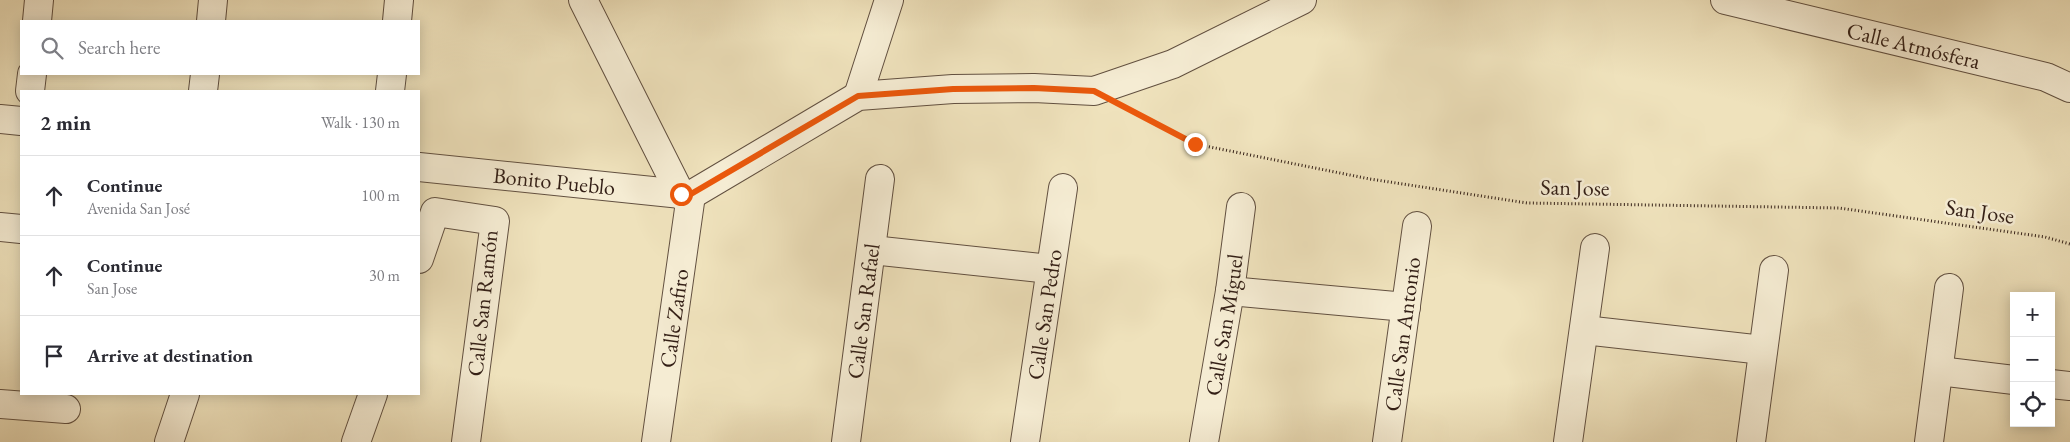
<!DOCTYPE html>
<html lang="en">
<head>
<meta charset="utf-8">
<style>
	:root { --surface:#fff; --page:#f2f2f3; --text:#2b2b33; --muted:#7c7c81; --line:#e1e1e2 }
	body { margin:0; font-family:"EB Garamond",serif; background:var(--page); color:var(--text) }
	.controls { position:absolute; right:15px; bottom:15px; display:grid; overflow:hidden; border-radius:0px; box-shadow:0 2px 12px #0003 }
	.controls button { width:45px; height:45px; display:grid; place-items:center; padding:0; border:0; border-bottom:1px solid var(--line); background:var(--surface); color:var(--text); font:25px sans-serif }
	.stop { position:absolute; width:15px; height:15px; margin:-11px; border:4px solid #ea580c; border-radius:50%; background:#fff }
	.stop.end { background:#ea580c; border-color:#fff; box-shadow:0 1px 5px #0008 }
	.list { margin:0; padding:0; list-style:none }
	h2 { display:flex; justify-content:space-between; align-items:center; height:65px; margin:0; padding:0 20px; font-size:21px }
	h2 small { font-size:16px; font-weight:400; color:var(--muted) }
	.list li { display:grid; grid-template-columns:32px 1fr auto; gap:15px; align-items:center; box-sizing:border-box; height:80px; padding:0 20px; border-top:1px solid var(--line) }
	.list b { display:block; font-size:19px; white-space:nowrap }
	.list p { margin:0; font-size:16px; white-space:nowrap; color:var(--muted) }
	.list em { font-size:16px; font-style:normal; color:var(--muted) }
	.icon { flex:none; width:28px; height:28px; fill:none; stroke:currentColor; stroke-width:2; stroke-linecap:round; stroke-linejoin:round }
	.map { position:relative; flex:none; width:2070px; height:442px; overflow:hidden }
	.search { position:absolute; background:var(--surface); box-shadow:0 2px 12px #0003; left:20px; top:20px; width:400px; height:55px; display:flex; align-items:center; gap:12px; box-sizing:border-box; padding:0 18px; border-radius:0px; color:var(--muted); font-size:19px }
	.panel { position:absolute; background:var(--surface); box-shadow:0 2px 12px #0003; left:20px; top:90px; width:400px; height:305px; border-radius:0px }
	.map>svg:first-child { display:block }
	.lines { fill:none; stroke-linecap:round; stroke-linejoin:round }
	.minor-casing { stroke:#625040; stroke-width:30 }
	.path { stroke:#331f16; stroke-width:3; stroke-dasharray:1 2.5; stroke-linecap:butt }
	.minor { stroke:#f5ecd3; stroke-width:28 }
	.route { stroke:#ea580c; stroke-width:6 }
	.labels { text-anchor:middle; stroke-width:5; stroke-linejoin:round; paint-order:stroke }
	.street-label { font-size:22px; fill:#331f16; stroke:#f5ecd3 }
</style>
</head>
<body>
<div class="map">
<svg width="2070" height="442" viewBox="0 0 2070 442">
	<rect width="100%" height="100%" fill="#efe2bc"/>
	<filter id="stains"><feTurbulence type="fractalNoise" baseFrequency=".004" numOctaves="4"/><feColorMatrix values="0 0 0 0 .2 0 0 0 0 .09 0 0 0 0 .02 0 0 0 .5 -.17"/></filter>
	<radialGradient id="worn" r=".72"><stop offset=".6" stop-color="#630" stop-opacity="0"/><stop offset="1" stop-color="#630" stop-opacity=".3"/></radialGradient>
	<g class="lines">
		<g class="minor-casing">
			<g id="minor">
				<path d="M 583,0 L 681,195"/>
				<path id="s1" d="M 1725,0 L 2046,77 L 2070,88"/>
				<path d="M 37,21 L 39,0"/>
				<path d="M 211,21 L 213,0"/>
				<path d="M 397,21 L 399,0"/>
				<path d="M 30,91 L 32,74"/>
				<path d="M 203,91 L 205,74"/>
				<path d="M 390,91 L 392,74"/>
				<path d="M 858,96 L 889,0"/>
				<path d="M 0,119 L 21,121"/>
				<path id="s2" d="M 419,167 L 691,195"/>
				<path d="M 691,195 L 858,96 L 953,89 L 1034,88 L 1094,91 L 1173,64 L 1302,0"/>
				<path d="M 0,227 L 21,229"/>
				<path d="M 872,250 L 1050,269"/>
				<path d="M 419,259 L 435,212 L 495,221 L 466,442"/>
				<path d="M 1230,291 L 1406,307"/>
				<path d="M 1584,330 L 1763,350"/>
				<path d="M 1939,371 L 2014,380"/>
				<path d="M 2051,384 L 2070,386"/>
				<path d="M 0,404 L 66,409"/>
				<path d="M 169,442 L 185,394"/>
				<path d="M 356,442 L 373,394"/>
				<path id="s3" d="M 656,442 L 691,195"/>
				<path id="s4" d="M 846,442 L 880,179"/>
				<path id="s5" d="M 1025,442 L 1063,188"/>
				<path id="s6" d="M 1204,442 L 1230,291 L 1241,207"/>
				<path id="s7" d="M 1387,442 L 1417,226"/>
				<path d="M 1568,442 L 1595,248"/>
				<path d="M 1751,442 L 1774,270"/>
				<path d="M 1929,442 L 1949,288"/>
			</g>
		</g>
		<path class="path" d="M 1130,110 L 1195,144 L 1370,179 L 1527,203 L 1839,208 L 2045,237 L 2070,244"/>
		<use href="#minor" class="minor"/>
	</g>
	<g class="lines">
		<path class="route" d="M 681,194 L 691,194 L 858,96 L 953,89 L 1034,88 L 1094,91 L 1195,144"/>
	</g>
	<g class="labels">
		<g class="street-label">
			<text dy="8" stroke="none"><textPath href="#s1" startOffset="194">Calle Atmósfera</textPath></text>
			<text dy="8" stroke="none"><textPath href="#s2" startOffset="136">Bonito Pueblo</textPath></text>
			<text transform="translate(1575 187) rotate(1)" y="8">San Jose</text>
			<text transform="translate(1980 211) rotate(8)" y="8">San Jose</text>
			<text transform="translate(482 303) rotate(-84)" y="8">Calle San Ramón</text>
			<text dy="8" stroke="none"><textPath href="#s4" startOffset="132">Calle San Rafael</textPath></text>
			<text dy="8" stroke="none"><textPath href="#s5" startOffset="129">Calle San Pedro</textPath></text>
			<text dy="8" stroke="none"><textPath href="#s3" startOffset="125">Calle Zafiro</textPath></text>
			<text dy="8" stroke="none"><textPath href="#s6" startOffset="119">Calle San Miguel</textPath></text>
			<text dy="8" stroke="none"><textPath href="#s7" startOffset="109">Calle San Antonio</textPath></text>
		</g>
	</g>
	<rect width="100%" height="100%" filter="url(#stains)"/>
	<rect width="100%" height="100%" fill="url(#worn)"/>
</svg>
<div class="controls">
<button>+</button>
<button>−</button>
<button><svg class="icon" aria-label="locate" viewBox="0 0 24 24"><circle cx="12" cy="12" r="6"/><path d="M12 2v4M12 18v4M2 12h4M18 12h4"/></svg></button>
</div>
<div class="stop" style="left:681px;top:194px"></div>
<div class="stop end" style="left:1195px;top:144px"></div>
<div class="search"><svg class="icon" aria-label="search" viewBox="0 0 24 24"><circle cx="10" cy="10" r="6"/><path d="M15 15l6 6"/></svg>Search here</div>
<section class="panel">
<h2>2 min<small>Walk · 130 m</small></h2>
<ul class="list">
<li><svg class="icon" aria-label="ahead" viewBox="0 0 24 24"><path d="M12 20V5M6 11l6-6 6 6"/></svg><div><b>Continue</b><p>Avenida San José</p></div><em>100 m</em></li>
<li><svg class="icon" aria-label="ahead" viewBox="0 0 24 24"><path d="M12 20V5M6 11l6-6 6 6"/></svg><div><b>Continue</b><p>San Jose</p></div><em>30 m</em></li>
<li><svg class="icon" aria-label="arrive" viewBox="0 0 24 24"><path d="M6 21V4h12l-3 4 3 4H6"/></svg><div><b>Arrive at destination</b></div></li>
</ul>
</section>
</div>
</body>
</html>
